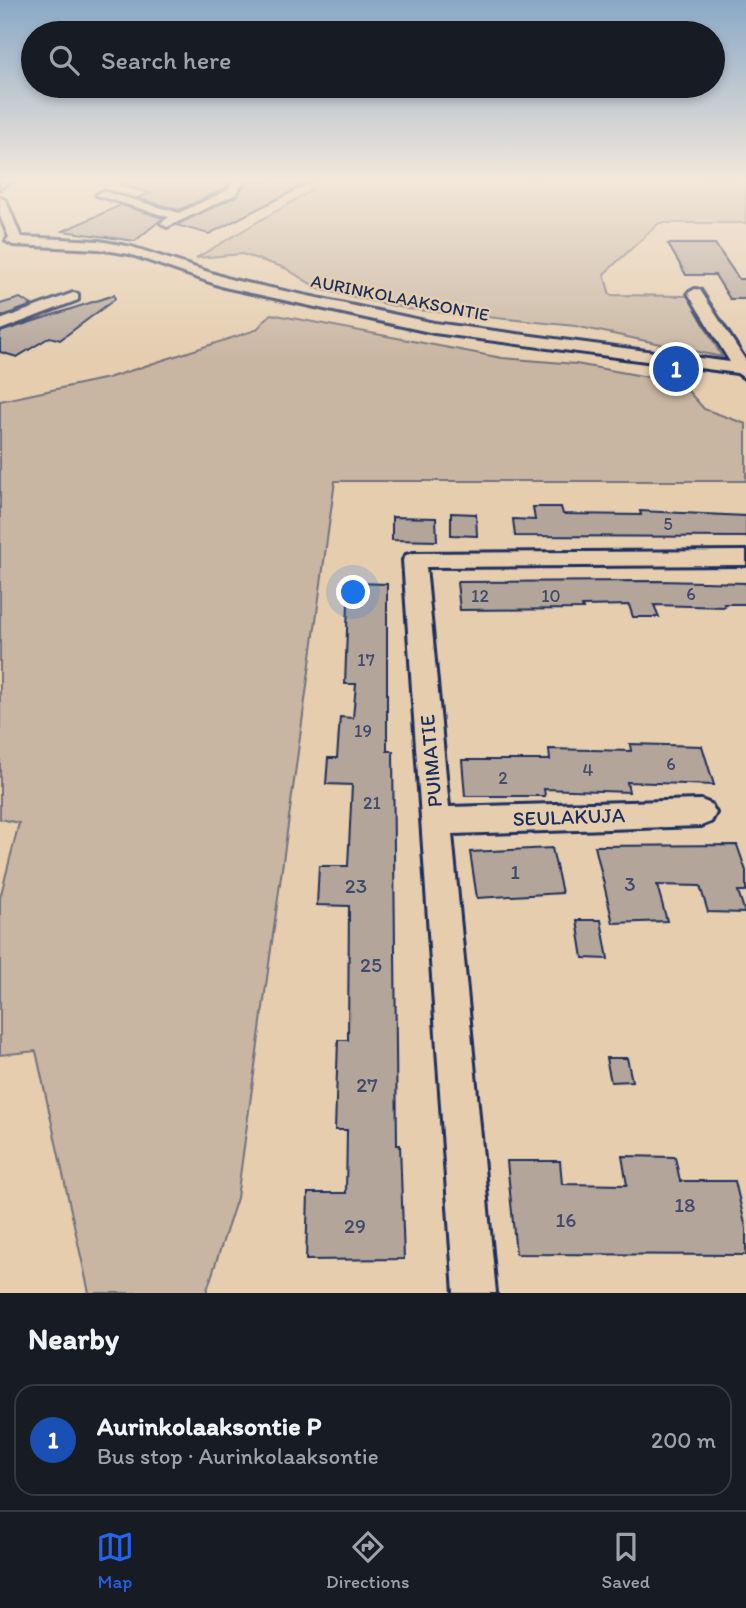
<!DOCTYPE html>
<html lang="en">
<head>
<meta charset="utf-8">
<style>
	:root { --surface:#171b24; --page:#242831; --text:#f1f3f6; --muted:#9ea1a6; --line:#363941; --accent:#2563eb }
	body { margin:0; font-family:Itim,sans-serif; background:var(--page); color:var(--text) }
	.you { position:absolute; left:354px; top:593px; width:24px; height:24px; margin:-18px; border:5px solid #fff; border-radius:50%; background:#1a73e8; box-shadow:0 0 0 10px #1a73e833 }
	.badge { display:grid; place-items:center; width:46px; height:46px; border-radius:50%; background:var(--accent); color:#fff; font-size:23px; font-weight:700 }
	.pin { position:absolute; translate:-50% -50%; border:4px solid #fff; box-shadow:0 2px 7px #0006 }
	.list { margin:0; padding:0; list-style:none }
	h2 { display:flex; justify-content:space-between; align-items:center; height:91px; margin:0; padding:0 28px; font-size:30px }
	h2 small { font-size:23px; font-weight:400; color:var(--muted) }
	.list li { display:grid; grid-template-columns:46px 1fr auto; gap:21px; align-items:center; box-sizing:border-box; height:112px; margin:0 14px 14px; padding:0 14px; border:2px solid var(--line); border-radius:21px }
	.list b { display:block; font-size:26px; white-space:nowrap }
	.list p { margin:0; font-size:23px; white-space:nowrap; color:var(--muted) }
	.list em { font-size:23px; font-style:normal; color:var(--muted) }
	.icon { flex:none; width:38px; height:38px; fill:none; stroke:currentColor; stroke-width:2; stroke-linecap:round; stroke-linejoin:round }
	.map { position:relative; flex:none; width:746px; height:1293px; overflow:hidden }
	.search { position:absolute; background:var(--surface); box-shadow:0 4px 10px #0003; left:21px; right:21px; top:21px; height:77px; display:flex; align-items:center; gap:18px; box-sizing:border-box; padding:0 24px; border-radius:38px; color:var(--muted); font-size:26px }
	.sheet { height:217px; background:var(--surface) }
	nav { display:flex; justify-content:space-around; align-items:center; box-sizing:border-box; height:98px; border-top:2px solid var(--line); background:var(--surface); font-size:19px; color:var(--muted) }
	nav a { display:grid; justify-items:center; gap:4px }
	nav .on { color:var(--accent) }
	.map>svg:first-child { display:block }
	.green { fill:#c8b6a2; stroke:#727280; stroke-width:2 }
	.building { fill:#b3a59a; stroke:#1b2f5e; stroke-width:2 }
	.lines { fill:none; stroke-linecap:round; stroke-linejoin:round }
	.minor-casing { stroke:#1b2f5e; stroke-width:6 }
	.minor { fill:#e5cdae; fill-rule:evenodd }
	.labels { text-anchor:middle; stroke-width:5; stroke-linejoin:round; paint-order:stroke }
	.far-street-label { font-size:18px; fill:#1b2f5e; stroke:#e5cdae }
	.number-label { font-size:18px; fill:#414c6d }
	.street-label { font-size:21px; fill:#1b2f5e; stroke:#e5cdae }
	.near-number-label { font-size:21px; fill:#414c6d }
</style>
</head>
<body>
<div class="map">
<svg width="746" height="1293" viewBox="0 0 746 1293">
	<rect width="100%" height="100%" fill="#e5cdae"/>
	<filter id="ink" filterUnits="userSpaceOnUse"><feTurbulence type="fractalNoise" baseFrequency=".0143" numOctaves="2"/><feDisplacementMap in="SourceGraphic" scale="14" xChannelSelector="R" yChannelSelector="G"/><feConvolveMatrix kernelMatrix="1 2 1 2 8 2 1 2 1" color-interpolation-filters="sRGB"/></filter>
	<g filter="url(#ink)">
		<path class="green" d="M 306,178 L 746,178 L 746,223 L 659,223 L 604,274 L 610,295 L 688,296 L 722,357 L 575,326 L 408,309 L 319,289 L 285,268 L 242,254 L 196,258 L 312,190 Z
			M 271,314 L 502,358 L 576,364 L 681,383 L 704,409 L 746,424 L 746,481 L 335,481 L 237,1198 L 206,1293 L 89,1293 L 36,1051 L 0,1055 L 0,898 L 19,823 L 0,819 L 0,401 L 108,378 L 256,330 Z"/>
		<path class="building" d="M 121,178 L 227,178 L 230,182 L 226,188 L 179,210 L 137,198 L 150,193 L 120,185 Z
			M 318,178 L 209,234 L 176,225 L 237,196 L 247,181 Z
			M 121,205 L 163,218 L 135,241 L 63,231 Z
			M 668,244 L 715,244 L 739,279 L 746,279 L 746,299 L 730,299 L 715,275 L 686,275 Z
			M 114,295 L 115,299 L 60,340 L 50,337 L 17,357 L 0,352 L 0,332 Z
			M 20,298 L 32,305 L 0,317 L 0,304 Z
			M 533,507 L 561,507 L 563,514 L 641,515 L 640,511 L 746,516 L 746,537 L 515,536 L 513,519 L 535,520 Z
			M 451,513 L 476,514 L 477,536 L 451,535 Z
			M 392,517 L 436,518 L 437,541 L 392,540 Z
			M 658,581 L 746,583 L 746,604 L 724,604 L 725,607 L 654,605 L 659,617 L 633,617 L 629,605 L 582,606 L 583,609 L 460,610 L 457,582 Z
			M 357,583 L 387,584 L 387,751 L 393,751 L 397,1145 L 400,1145 L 404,1259 L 306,1260 L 308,1193 L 346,1193 L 347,1130 L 335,1130 L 338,1040 L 348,1040 L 349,906 L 317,905 L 319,866 L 348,866 L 352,785 L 326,784 L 328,758 L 337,758 L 340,717 L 353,718 L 356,684 L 345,684 L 348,603 L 356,604 Z
			M 630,744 L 702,746 L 714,785 L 627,782 L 629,792 L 544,789 L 545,796 L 465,796 L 462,760 L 550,760 L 549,749 L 631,751 Z
			M 737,845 L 746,871 L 746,891 L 738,891 L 745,913 L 708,912 L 700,886 L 657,885 L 667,921 L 613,923 L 595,846 Z
			M 552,848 L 562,893 L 477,898 L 470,852 Z
			M 577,920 L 601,920 L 608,959 L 583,958 Z
			M 606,1058 L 627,1058 L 632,1081 L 611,1082 Z
			M 622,1156 L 675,1157 L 680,1181 L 735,1181 L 746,1228 L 746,1255 L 516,1254 L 507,1161 L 560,1161 L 562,1184 L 627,1185 Z"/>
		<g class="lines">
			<g class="minor-casing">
				<path id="minor" d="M 15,178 L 0,188 L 2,178 Z
					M 235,178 L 246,178 L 236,194 L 167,227 L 161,223 L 169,217 L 96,195 L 102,191 L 179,213 L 228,190 Z
					M 0,197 L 6,201 L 21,237 L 99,241 L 132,247 L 233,280 L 434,323 L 730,362 L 688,293 L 695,289 L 700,290 L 746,361 L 746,379 L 737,373 L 434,333 L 224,287 L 129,254 L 99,249 L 13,245 L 6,241 L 9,237 L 0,216 Z
					M 73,293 L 78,294 L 78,300 L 0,330 L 0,320 Z
					M 746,551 L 746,565 L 426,567 L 449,807 L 701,800 L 711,804 L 716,813 L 711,822 L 701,826 L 452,834 L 496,1293 L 454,1293 L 403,560 L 406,555 L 414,553 Z"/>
			</g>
			<use href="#minor" class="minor"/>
		</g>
	</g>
	<linearGradient id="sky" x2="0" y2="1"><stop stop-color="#8aa8c6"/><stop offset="0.5" stop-color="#f3e8db"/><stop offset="1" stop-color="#f3e8db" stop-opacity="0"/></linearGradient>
	<rect width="746" height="359" fill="url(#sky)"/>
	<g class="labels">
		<g class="far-street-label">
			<text transform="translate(400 298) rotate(11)" y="6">AURINKOLAAKSONTIE</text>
		</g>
		<g class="number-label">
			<text x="668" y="530">5</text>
			<text x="691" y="600">6</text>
			<text x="480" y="602">12</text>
			<text x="551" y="602">10</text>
			<text x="366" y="666">17</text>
			<text x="363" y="737">19</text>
			<text x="671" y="770">6</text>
			<text x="588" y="776">4</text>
			<text x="503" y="784">2</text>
			<text x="372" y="809">21</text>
		</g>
		<g class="street-label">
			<text transform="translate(431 761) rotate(-95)" y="7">PUIMATIE</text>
			<text transform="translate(569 817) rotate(-2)" y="7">SEULAKUJA</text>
		</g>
		<g class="near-number-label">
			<text x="515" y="879">1</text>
			<text x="630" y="891">3</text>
			<text x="356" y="893">23</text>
			<text x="371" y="972">25</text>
			<text x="367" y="1092">27</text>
			<text x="685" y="1212">18</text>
			<text x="566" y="1227">16</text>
			<text x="355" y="1233">29</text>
		</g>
	</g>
</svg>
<div class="you"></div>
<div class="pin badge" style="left:676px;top:369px;background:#1a4fb4">1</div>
<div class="search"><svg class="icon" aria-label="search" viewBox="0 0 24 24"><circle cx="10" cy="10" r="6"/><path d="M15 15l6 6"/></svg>Search here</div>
</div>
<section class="sheet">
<h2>Nearby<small></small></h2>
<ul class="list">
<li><span class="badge" style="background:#1a4fb4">1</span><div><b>Aurinkolaaksontie P</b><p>Bus stop · Aurinkolaaksontie</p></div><em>200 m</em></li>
</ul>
</section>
<nav>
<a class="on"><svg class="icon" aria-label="map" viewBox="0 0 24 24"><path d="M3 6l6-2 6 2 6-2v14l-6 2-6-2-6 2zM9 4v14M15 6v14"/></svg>Map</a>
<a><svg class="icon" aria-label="directions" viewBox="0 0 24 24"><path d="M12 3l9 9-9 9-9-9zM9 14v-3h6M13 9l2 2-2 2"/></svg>Directions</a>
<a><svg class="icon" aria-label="saved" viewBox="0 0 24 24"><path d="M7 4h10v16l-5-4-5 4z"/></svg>Saved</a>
</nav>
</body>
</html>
